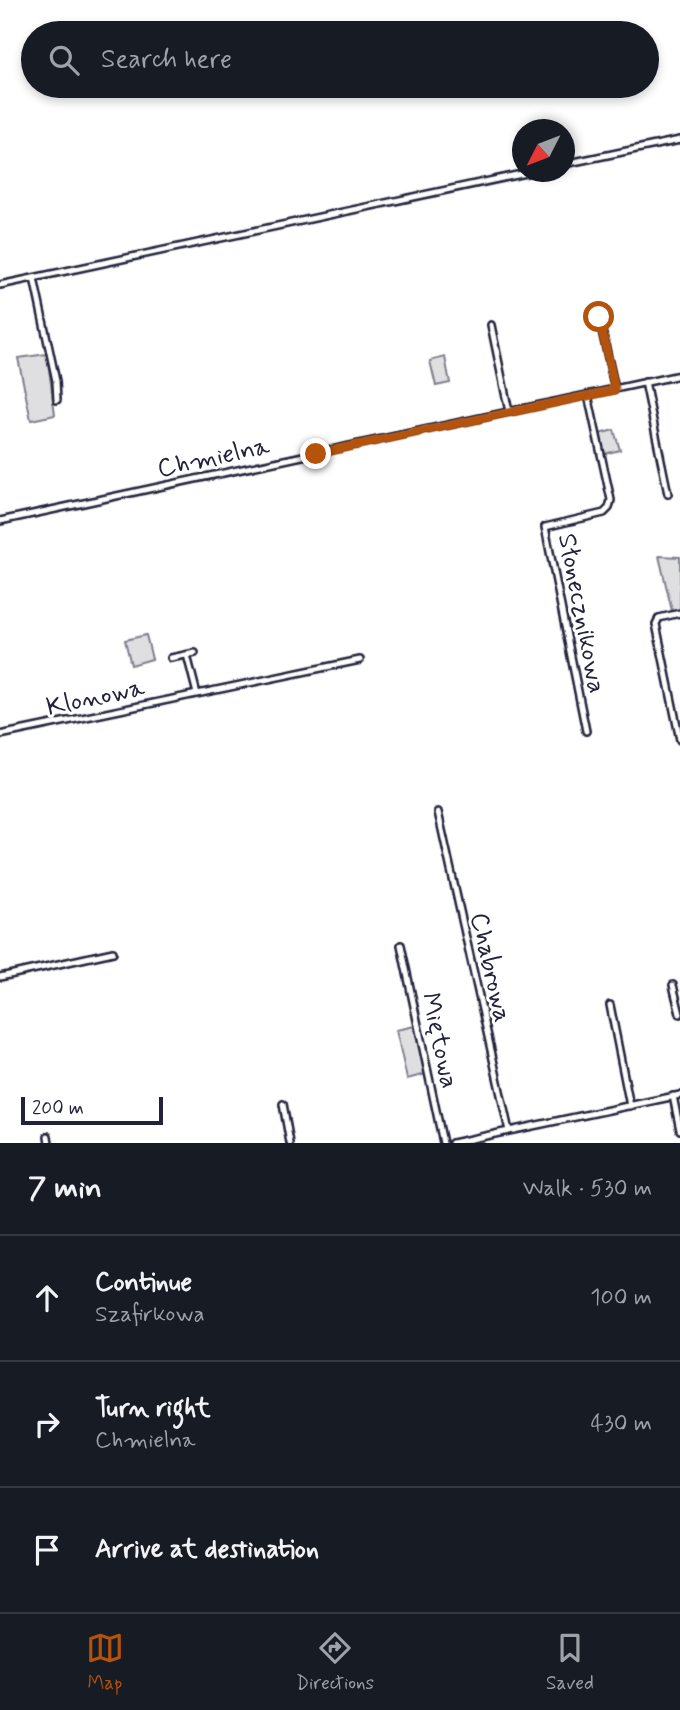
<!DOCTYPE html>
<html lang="en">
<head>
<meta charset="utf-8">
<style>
	:root { --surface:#171b24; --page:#242831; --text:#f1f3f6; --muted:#9ea1a6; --line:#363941; --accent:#b45309 }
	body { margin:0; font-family:Mynerve,sans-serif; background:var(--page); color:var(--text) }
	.compass { position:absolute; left:512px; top:119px; width:63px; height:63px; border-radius:50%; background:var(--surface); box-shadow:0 4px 10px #0003; rotate:228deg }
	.scale { position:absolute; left:21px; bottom:18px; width:142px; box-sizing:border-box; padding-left:7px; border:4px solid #22223b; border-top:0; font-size:19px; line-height:24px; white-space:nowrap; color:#22223b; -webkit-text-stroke:5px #fff; paint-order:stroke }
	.stop { position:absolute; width:21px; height:21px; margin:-16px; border:5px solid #b45309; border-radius:50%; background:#fff }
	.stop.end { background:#b45309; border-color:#fff; box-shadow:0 2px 7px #0008 }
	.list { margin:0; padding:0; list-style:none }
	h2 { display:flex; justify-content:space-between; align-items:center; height:91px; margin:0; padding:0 28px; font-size:30px }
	h2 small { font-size:23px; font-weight:400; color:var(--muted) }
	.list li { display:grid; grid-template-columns:46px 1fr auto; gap:21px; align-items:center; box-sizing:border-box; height:126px; padding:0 28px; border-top:2px solid var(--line) }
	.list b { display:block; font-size:26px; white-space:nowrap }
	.list p { margin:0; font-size:23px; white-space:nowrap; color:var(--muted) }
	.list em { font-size:23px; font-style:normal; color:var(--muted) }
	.icon { flex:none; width:38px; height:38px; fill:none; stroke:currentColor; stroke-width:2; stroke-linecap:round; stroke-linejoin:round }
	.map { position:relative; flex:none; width:680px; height:1143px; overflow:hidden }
	.search { position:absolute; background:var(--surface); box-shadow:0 4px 10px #0003; left:21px; right:21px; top:21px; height:77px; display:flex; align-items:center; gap:18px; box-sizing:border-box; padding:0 24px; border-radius:38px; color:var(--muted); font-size:26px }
	.sheet { height:469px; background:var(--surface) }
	nav { display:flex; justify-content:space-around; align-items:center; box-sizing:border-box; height:98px; border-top:2px solid var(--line); background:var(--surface); font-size:19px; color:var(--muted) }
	nav a { display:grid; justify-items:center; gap:4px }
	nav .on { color:var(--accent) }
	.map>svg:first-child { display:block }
	.green { fill:#dfdfe2; stroke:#80808e; stroke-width:2 }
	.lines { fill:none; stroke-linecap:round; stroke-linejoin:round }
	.minor-casing { stroke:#22223b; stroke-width:10 }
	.minor { stroke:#fff; stroke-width:5 }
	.route { stroke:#b45309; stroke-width:9 }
	.labels { text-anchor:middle; stroke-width:6; stroke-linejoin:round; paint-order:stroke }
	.street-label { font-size:26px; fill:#22223b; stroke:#fff }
</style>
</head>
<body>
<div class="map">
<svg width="680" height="1143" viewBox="0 0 680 1143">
	<rect width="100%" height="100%" fill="#fff"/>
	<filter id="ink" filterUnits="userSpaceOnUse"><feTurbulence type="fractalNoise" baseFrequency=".0143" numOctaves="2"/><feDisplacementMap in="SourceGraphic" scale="14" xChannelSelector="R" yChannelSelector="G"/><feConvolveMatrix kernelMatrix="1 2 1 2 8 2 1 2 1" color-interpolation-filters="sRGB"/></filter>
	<g filter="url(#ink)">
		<path class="green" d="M 47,354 L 55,415 L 31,420 L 18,358 Z
			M 445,357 L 450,383 L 436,386 L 430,361 Z
			M 614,430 L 620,450 L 604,454 L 599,434 Z
			M 659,556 L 680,557 L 680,610 L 672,611 Z
			M 146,635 L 152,659 L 131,665 L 125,640 Z
			M 415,1026 L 426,1074 L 407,1079 L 396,1030 Z"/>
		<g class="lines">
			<g class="minor-casing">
				<path id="minor" d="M 564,164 L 680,140
					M 34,278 L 56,381 L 57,400
					M 0,285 L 531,172
					M 599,317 L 615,389
					M 491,325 L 509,412
					M 645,382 L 668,494
					M 0,521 L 680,375
					M 680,613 L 659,618 L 656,624 L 680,740
					M 187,655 L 197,694
					M 171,658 L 195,653
					M 586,731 L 545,527 L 604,513 L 609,508 L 611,500 L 588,395
					M 0,735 L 360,660
					M 438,812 L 509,1131
					M 401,945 L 443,1143
					M 0,977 L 113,952
					M 673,985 L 680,1014
					M 610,1005 L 630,1106
					M 673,1096 L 680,1130
					M 283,1104 L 290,1143
					M 48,1136 L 49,1143
					M 452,1143 L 680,1095"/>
			</g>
			<use href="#minor" class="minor"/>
		</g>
	</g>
	<g class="lines" filter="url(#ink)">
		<path class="route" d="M 316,454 L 615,390 L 599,317"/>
	</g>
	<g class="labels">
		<g class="street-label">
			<text transform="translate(213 456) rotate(-12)" y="9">Chmielna</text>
			<text transform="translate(583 613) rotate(79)" y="9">Słonecznikowa</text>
			<text transform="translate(95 696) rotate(-12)" y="9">Klonowa</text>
			<text transform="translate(492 967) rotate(77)" y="9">Chabrowa</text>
			<text transform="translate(441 1040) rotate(78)" y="9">Miętowa</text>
		</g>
	</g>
</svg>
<svg class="compass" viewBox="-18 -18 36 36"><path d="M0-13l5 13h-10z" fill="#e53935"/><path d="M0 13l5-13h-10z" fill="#9ea1a6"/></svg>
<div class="scale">200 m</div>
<div class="stop" style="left:599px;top:317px"></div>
<div class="stop end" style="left:316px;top:454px"></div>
<div class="search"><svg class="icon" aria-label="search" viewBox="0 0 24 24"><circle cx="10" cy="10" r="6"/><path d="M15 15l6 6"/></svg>Search here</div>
</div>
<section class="sheet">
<h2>7 min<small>Walk · 530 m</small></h2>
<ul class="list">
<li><svg class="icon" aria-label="ahead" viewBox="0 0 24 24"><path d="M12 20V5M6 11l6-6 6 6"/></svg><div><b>Continue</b><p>Szafirkowa</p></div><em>100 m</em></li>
<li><svg class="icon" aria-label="right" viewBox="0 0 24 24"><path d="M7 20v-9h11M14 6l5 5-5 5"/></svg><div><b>Turn right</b><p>Chmielna</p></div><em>430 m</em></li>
<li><svg class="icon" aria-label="arrive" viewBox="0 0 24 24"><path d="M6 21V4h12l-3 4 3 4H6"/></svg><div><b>Arrive at destination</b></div></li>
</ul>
</section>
<nav>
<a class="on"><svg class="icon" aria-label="map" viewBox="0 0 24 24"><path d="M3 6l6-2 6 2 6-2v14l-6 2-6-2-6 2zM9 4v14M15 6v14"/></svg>Map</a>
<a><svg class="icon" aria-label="directions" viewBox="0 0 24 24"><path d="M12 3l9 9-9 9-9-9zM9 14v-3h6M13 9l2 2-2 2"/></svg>Directions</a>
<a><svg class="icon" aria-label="saved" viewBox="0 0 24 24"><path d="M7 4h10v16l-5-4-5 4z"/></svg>Saved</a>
</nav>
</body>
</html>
